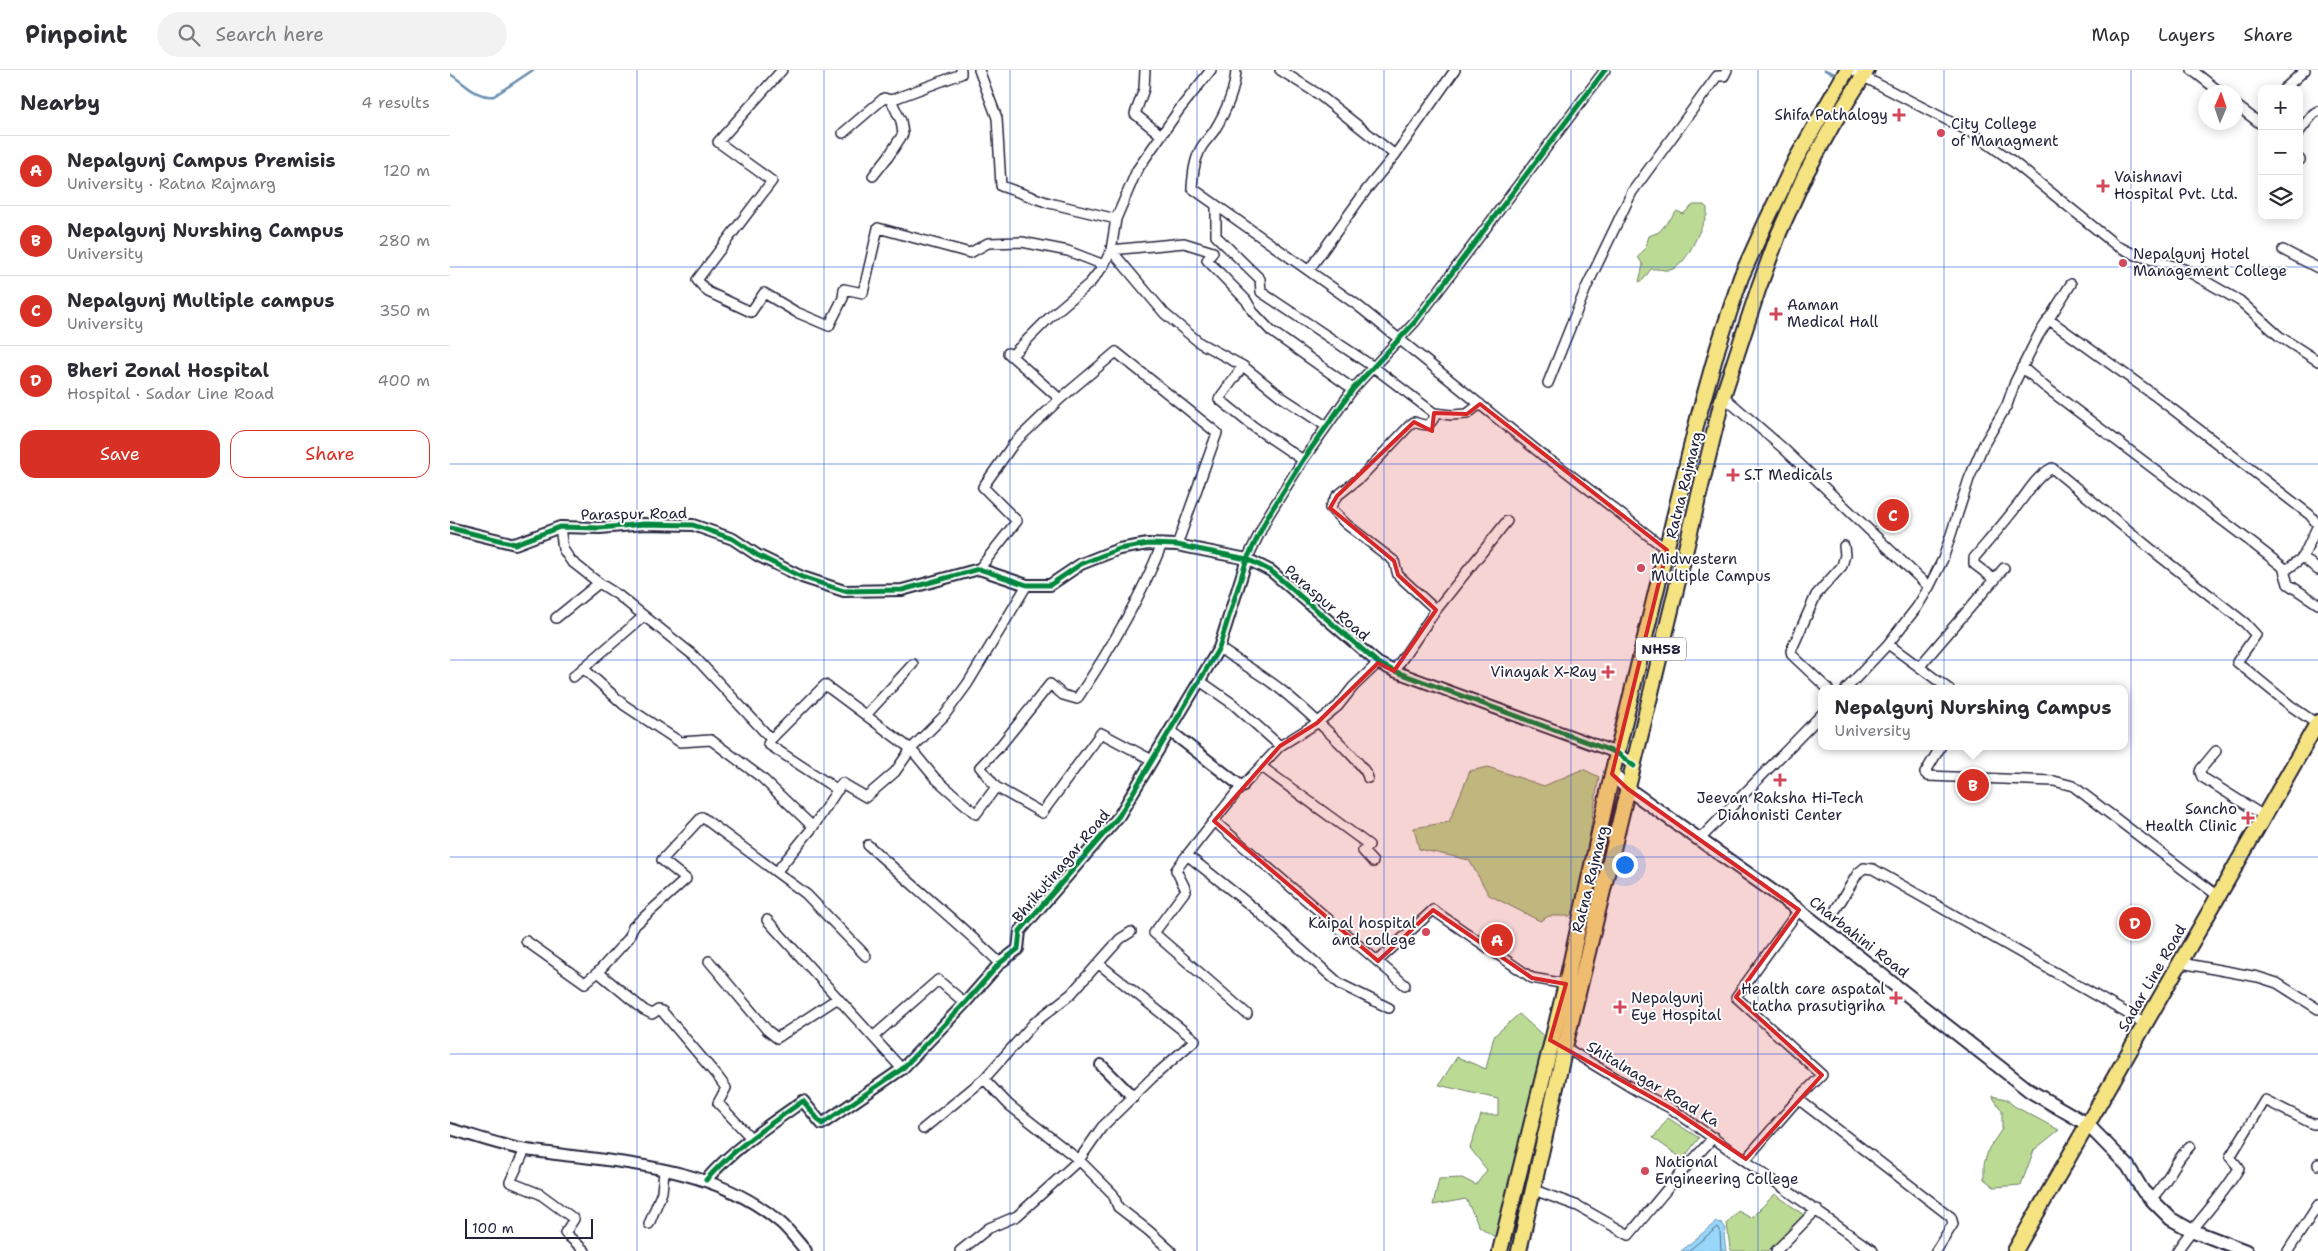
<!DOCTYPE html>
<html lang="en">
<head>
<meta charset="utf-8">
<style>
	:root { --surface:#fff; --page:#f2f2f3; --text:#2b2b33; --muted:#7c7c81; --line:#e1e1e2; --accent:#d93025 }
	body { margin:0; font-family:"Shantell Sans",sans-serif; background:var(--page); color:var(--text) }
	.controls { position:absolute; right:15px; top:15px; display:grid; overflow:hidden; border-radius:10px; box-shadow:0 2px 12px #0003 }
	.controls button { width:45px; height:45px; display:grid; place-items:center; padding:0; border:0; border-bottom:1px solid var(--line); background:var(--surface); color:var(--text); font:25px sans-serif }
	.compass { position:absolute; left:1748px; top:15px; width:45px; height:45px; border-radius:50%; background:var(--surface); box-shadow:0 2px 12px #0003; rotate:2deg }
	.scale { position:absolute; left:15px; bottom:12px; width:128px; box-sizing:border-box; padding-left:5px; border:2px solid #22223b; border-top:0; font-size:14px; line-height:18px; white-space:nowrap; color:#22223b; -webkit-text-stroke:4px #fff; paint-order:stroke }
	.you { position:absolute; left:1174px; top:794px; width:18px; height:18px; margin:-12px; border:4px solid #fff; border-radius:50%; background:#1a73e8; box-shadow:0 0 0 8px #1a73e833 }
	.badge { display:grid; place-items:center; width:32px; height:32px; border-radius:50%; background:var(--accent); color:#fff; font-size:16px; font-weight:700 }
	.pin { position:absolute; translate:-50% -50%; border:2px solid #fff; box-shadow:0 1px 5px #0006 }
	.popup { position:absolute; left:1368px; top:615px; width:310px; height:65px; box-sizing:border-box; display:grid; place-content:center; border-radius:10px; background:var(--surface); filter:drop-shadow(0 1px 4px #0005); font-size:16px; white-space:nowrap; color:var(--muted) }
	.popup b { font-size:19px; color:var(--text) }
	.popup::after { content:''; position:absolute; left:50%; top:100%; margin-left:-10px; border:10px solid transparent; border-top-color:var(--surface) }
	.list { margin:0; padding:0; list-style:none }
	h2 { display:flex; justify-content:space-between; align-items:center; height:65px; margin:0; padding:0 20px; font-size:21px }
	h2 small { font-size:16px; font-weight:400; color:var(--muted) }
	.list li { display:grid; grid-template-columns:32px 1fr auto; gap:15px; align-items:center; box-sizing:border-box; height:70px; padding:0 20px; border-top:1px solid var(--line) }
	.list b { display:block; font-size:19px; white-space:nowrap }
	.list p { margin:0; font-size:16px; white-space:nowrap; color:var(--muted) }
	.list em { font-size:16px; font-style:normal; color:var(--muted) }
	.actions { display:flex; gap:10px; padding:15px 20px }
	.actions a { flex:1; padding:11px 0; border:1px solid var(--accent); border-radius:15px; text-align:center; font-size:18px; color:var(--accent) }
	.actions .main { background:var(--accent); color:#fff }
	.icon { flex:none; width:28px; height:28px; fill:none; stroke:currentColor; stroke-width:2; stroke-linecap:round; stroke-linejoin:round }
	.map { position:relative; flex:none; width:1868px; height:1181px; overflow:hidden }
	header { display:flex; align-items:center; gap:30px; box-sizing:border-box; height:70px; padding:0 25px; background:var(--surface); border-bottom:1px solid var(--line) }
	header strong { font-size:24px }
	nav { display:flex; gap:28px; margin-inline-start:auto; font-size:18px }
	.search { width:350px; height:45px; background:var(--page); display:flex; align-items:center; gap:12px; box-sizing:border-box; padding:0 18px; border-radius:28px; color:var(--muted); font-size:19px }
	main { display:flex }
	aside { flex:1; background:var(--surface) }
	.map>svg:first-child { display:block }
	.green { fill:#bbdb94; stroke:#6e7e68 }
	.water { fill:#98d7fa; stroke:#698fae }
	.lines { fill:none; stroke-linecap:round; stroke-linejoin:round }
	.shore { stroke:#516a87; stroke-width:1 }
	.stream { stroke:#698fae; stroke-width:2.5 }
	.minor-casing { stroke:#22223b; stroke-width:12 }
	.tertiary-casing { stroke:#22223b; stroke-width:14 }
	.secondary-casing { stroke:#22223b; stroke-width:16 }
	.primary-casing { stroke:#22223b; stroke-width:18 }
	.trunk-casing { stroke:#22223b; stroke-width:18 }
	.minor { stroke:#fff; stroke-width:9 }
	.tertiary { stroke:#fff; stroke-width:10 }
	.secondary { stroke:#fff; stroke-width:12 }
	.primary { stroke:#f5e382; stroke-width:14 }
	.trunk { stroke:#f5e382; stroke-width:14 }
	.cycleway-casing { stroke:#fff; stroke-width:8 }
	.cycleway { stroke:#00873e; stroke-width:5 }
	.marked { fill:#d62828; fill-opacity:0.2; stroke:#d62828; stroke-width:4; stroke-linejoin:round }
	.grid { fill:none; stroke:#1d4ed8; stroke-width:1; stroke-opacity:0.55 }
	.poi-dot { fill:#d1495b; stroke:#fff; stroke-width:2 }
	.labels { text-anchor:middle; stroke-width:4; stroke-linejoin:round; paint-order:stroke }
	.shield { fill:#fff; stroke:#646476; stroke-width:1 }
	.shield-label { font-size:14px; font-weight:bold; fill:#22223b }
	.poi-label { font-size:15px; fill:#22223b; stroke:#fff; text-anchor:start }
	.street-label { font-size:15px; fill:#22223b; stroke:#fff }
</style>
</head>
<body>
<header>
<strong>Pinpoint</strong>
<div class="search"><svg class="icon" aria-label="search" viewBox="0 0 24 24"><circle cx="10" cy="10" r="6"/><path d="M15 15l6 6"/></svg>Search here</div>
<nav><a>Map</a><a>Layers</a><a>Share</a></nav>
</header>
<main>
<aside>
<h2>Nearby<small>4 results</small></h2>
<ul class="list">
<li><span class="badge">A</span><div><b>Nepalgunj Campus Premisis</b><p>University · Ratna Rajmarg</p></div><em>120 m</em></li>
<li><span class="badge">B</span><div><b>Nepalgunj Nurshing Campus</b><p>University</p></div><em>280 m</em></li>
<li><span class="badge">C</span><div><b>Nepalgunj Multiple campus</b><p>University</p></div><em>350 m</em></li>
<li><span class="badge">D</span><div><b>Bheri Zonal Hospital</b><p>Hospital · Sadar Line Road</p></div><em>400 m</em></li>
</ul>
<div class="actions"><a class="main">Save</a><a>Share</a></div>
</aside>
<div class="map">
<svg width="1868" height="1181" viewBox="0 0 1868 1181">
	<rect width="100%" height="100%" fill="#fff"/>
	<filter id="ink" filterUnits="userSpaceOnUse"><feTurbulence type="fractalNoise" baseFrequency=".02" numOctaves="2"/><feDisplacementMap in="SourceGraphic" scale="10" xChannelSelector="R" yChannelSelector="G"/><feConvolveMatrix kernelMatrix="1 2 1 2 8 2 1 2 1" color-interpolation-filters="sRGB"/></filter>
	<g filter="url(#ink)">
		<path class="green" d="M 1243,135 L 1254,135 L 1257,138 L 1257,145 C 1249,160 1238,196 1220,200 C 1213,201 1208,198 1201,199 L 1193,210 L 1189,212 L 1193,195 L 1188,187 L 1195,179 L 1199,166 L 1209,162 L 1227,141 L 1233,144 Z
			M 1038,697 L 1094,716 L 1133,699 L 1149,707 L 1128,835 L 1120,846 L 1099,846 L 1090,851 L 1039,825 L 1019,790 L 969,779 L 964,758 L 999,752 L 1020,701 Z
			M 1069,944 L 1097,969 L 1046,1168 L 1029,1156 L 1016,1129 L 983,1135 L 989,1109 L 1012,1108 L 1026,1115 L 1037,1100 L 1020,1078 L 1031,1045 L 1048,1045 L 1048,1029 L 989,1015 L 1007,987 L 1036,999 L 1044,966 Z
			M 1542,1026 L 1556,1029 L 1564,1036 L 1609,1060 L 1584,1080 L 1571,1115 L 1544,1117 L 1534,1109 L 1534,1094 L 1539,1078 L 1552,1059 L 1552,1041 Z
			M 1218,1048 L 1249,1068 L 1233,1089 L 1203,1068 Z
			M 1325,1124 L 1354,1145 L 1318,1181 L 1283,1181 L 1280,1179 L 1277,1153 L 1288,1141 L 1301,1148 Z"/>
		<path class="water" d="M 1266,1152 L 1272,1153 L 1276,1159 L 1274,1166 L 1276,1181 L 1231,1181 Z"/>
		<g class="lines">
			<path class="shore" d="M 1238,1181 L 1268,1157 L 1270,1160 L 1271,1181"/>
			<path class="stream" d="M 1375,0 L 1389,6
				M 0,4 C 16,14 25,28 44,26 L 83,0"/>
			<g class="minor-casing">
				<path id="minor" d="M 332,0 L 268,72 L 322,111 L 247,210 L 258,222 L 301,242 L 314,223 L 346,242 L 379,256 L 393,228 L 394,219 L 413,223 L 428,158 L 520,183 L 538,173 L 572,172 L 618,181 L 654,195
					M 529,0 L 547,48 L 551,116 L 599,133 L 666,149
					M 695,0 L 694,19 L 685,44 L 711,65
					M 786,0 C 785,21 775,43 764,61 C 759,68 753,73 750,80 C 744,92 743,105 742,118 L 907,235 L 1095,387 L 1109,396 L 1217,480
					M 830,0 L 868,24 L 945,85 L 1005,0
					M 1404,0 L 1412,6 L 1524,64 L 1561,90 L 1667,176 L 1686,185 L 1734,199 L 1790,231 L 1829,266 L 1868,291
					M 1742,0 L 1770,22
					M 1834,19 L 1855,0
					M 1786,35 L 1812,55
					M 1849,62 L 1863,44 L 1868,41
					M 393,63 L 434,28 L 441,30
					M 1849,89 L 1850,90
					M 423,106 L 438,87 L 453,64 L 451,51 L 441,30 L 511,4 L 511,0
					M 766,135 L 766,166 L 810,209 L 811,222 L 922,296 L 984,343 L 1001,345 L 1017,344 L 1030,334
					M 1833,180 L 1868,198
					M 859,200 L 917,119 L 945,85
					M 1598,249 L 1704,325 L 1860,445 L 1868,455 L 1853,487 L 1868,500
					M 558,283 L 610,329 L 666,282 L 767,363 L 727,475
					M 561,286 L 601,246 L 640,213 L 654,195 L 661,180 L 666,149 L 687,100 L 729,40 L 761,0
					M 793,296 L 769,329 L 804,357 L 853,390
					M 1572,297 L 1594,316 L 1797,469 L 1833,497 L 1838,514 L 1868,534
					M 1098,313 L 1136,218 L 1182,122 L 1267,6 L 1274,6 L 1277,0
					M 1273,326 L 1334,379 L 1479,517
					M 984,343 L 984,348 C 978,358 974,355 964,352 L 959,356 L 911,407 L 887,426 L 880,438 L 896,454 L 944,491 L 948,505 L 986,540
					M 876,356 L 833,328 L 793,296 L 750,273 L 715,244 L 661,180 L 734,173 L 763,182 L 757,190 L 796,230 L 803,242 L 821,261 L 903,319
					M 110,457 L 113,479 L 121,491 L 149,513 L 168,525 L 243,585 L 321,669 L 375,615 L 461,679 L 445,702 L 416,727 L 392,713 L 363,757 L 312,708 L 261,670 L 230,672 L 174,635 L 133,598
					M 797,489 L 818,446 L 853,390 L 903,319 L 965,252 L 1155,0
					M 529,499 L 567,451 L 533,417 L 564,373 L 610,329
					M 1835,501 L 1853,487
					M 1545,510 L 1524,494 L 1524,488 C 1540,469 1556,451 1570,432 C 1580,419 1587,406 1602,398 L 1707,484 L 1795,553 L 1806,565 L 1787,592 L 1841,636 L 1867,654
					M 577,515 L 518,613 L 494,646 L 461,679 L 485,708 L 526,744 L 546,717 L 530,697 L 551,675 L 600,614 L 613,625 L 627,629 C 660,580 690,529 712,474
					M 106,548 L 149,513
					M 1438,574 L 1467,537 L 1479,517 L 1493,489 L 1519,409 L 1533,376 L 1557,335 L 1565,312 L 1588,266 L 1621,214
					M 769,578 C 789,592 811,604 830,619 C 844,630 917,694 918,708
					M 928,593 L 903,617 L 888,636 L 867,653 L 830,676 L 786,723 L 737,785 L 805,839 L 890,914 L 939,938
					M 1470,596 L 1554,498
					M 944,601 L 986,540 L 1057,451
					M 123,607 L 194,546
					M 750,611 L 783,634 L 830,676
					M 1378,619 L 1342,585 L 1341,581 L 1366,525 L 1392,496 L 1395,485 L 1394,476
					M 1396,619 L 1438,574 L 1499,619
					M 417,644 L 463,594
					M 321,669 L 318,674 L 388,720
					M 1491,676 L 1475,703 L 1478,706 L 1604,711 L 1623,716 L 1768,826
					M 1766,681 L 1751,699 L 1750,702 L 1752,707 L 1814,746
					M 812,697 L 919,775 L 913,781 L 923,792
					M 546,717 L 592,743 L 651,663 L 702,690
					M 764,751 L 955,915
					M 1250,769 L 1372,644
					M 418,775 C 462,815 507,852 550,893
					M 737,785 L 726,800 L 736,820 L 704,863 L 797,944
					M 327,801 L 363,757
					M 1386,839 L 1408,803 L 1414,798 L 1423,799 L 1694,953
					M 317,850 L 452,999
					M 681,862 L 670,869 L 621,924 L 584,953 L 534,1009 L 559,1035 L 629,1090 L 663,1124 L 668,1137 L 699,1161 L 721,1181
					M 76,871 L 135,913 L 148,902 L 194,940 L 202,944 L 208,940 L 212,941 L 268,1007 L 276,1018 L 268,1033 L 301,1068
					M 259,891 L 317,960 L 327,968 L 388,928
					M 928,891 L 983,840 L 1082,908 L 1116,914
					M 1731,893 L 1808,907 L 1827,913 L 1868,939
					M 148,902 L 179,868 L 183,857 L 236,809 L 212,790 L 252,747 L 356,824 L 416,886
					M 424,966 L 488,910 L 515,933
					M 1111,975 L 1189,1022 L 1222,1039 L 1423,1181
					M 1348,1029 L 1372,1005 L 1286,927 L 1349,840
					M 473,1059 L 534,1009
					M 75,1080 L 60,1112 L 90,1124 L 124,1149 L 115,1163 L 135,1181
					M 1296,1089 L 1348,1029 L 1501,1147 L 1503,1154 L 1486,1181
					M 1868,1094 L 1868,1095
					M 1084,1120 L 1128,1136 L 1179,1165 L 1228,1106 L 1264,1067
					M 1701,1129 C 1718,1113 1724,1091 1740,1076
					M 199,1154 L 212,1122 L 214,1101
					M 510,1181 L 539,1158 L 567,1146 L 629,1090 L 652,1057 L 702,1008 L 745,970 L 649,894
					M 1326,1181 L 1367,1139
					M 1727,1181 C 1746,1152 1772,1128 1789,1098 L 1780,1087 L 1815,1030 L 1863,1054 L 1868,1054
					M 1838,1181 L 1868,1135"/>
			</g>
			<g class="tertiary-casing">
				<path id="tertiary" d="M 0,458 L 65,474 L 110,457 L 150,458 L 194,454 L 243,455 L 283,469 L 307,485 L 352,507 L 394,521 L 452,520 L 529,499 L 577,515 L 600,515 L 631,494 L 669,479 L 698,474 L 727,475 L 797,489 L 821,501 L 928,593 L 944,601 L 1167,683 L 1184,696
					M 720,661 L 792,717
					M 651,995 L 683,1027
					M 0,1059 C 25,1066 51,1076 77,1080 C 163,1093 262,1093 331,1153 C 340,1161 348,1172 356,1181
					M 256,1110 C 284,1078 319,1055 353,1031 L 372,1054 L 452,999 L 515,933 L 550,893 L 568,879 L 570,861 L 669,746 L 769,578 L 797,489"/>
			</g>
			<g class="secondary-casing">
				<path id="secondary" d="M 1162,704 L 1178,719 L 1349,840 L 1580,1021 L 1637,1054 L 1678,1096 L 1693,1121 L 1721,1149 L 1741,1160 L 1796,1181"/>
			</g>
			<g class="primary-casing">
				<path id="primary" d="M 1565,1181 L 1868,652"/>
			</g>
			<g class="trunk-casing">
				<path id="trunk" d="M 1050,1181 L 1116,914 L 1162,704 L 1248,348 L 1268,277 L 1291,207 L 1316,152 L 1345,91 L 1397,0
					M 1069,1181 L 1115,977 L 1273,326 L 1309,217 L 1329,163 L 1355,105 L 1383,54 L 1417,0"/>
			</g>
			<use href="#minor" class="minor"/>
			<use href="#tertiary" class="tertiary"/>
			<use href="#secondary" class="secondary"/>
			<use href="#primary" class="primary"/>
			<use href="#trunk" class="trunk"/>
			<g class="cycleway-casing">
				<path id="cycleway" d="M 0,458 L 65,474 L 110,457 L 150,458 L 194,454 L 243,455 L 283,469 L 307,485 L 352,507 L 394,521 L 452,520 L 529,499 L 577,515 L 600,515 L 631,494 L 669,479 L 698,474 L 727,475 L 797,489 L 821,501 L 928,593 L 944,601 L 1167,683 L 1184,696
					M 256,1110 C 284,1078 319,1055 353,1031 L 372,1054 L 452,999 L 515,933 L 550,893 L 568,879 L 570,861 L 669,746 L 769,578 L 797,489 L 818,446 L 853,390 L 903,319 L 965,252 L 1155,0"/>
			</g>
			<use href="#cycleway" class="cycleway"/>
		</g>
	</g>
	<path class="marked" d="M 1030,334 L 1217,480 L 1162,704 L 1178,719 L 1349,840 L 1286,927 L 1372,1005 L 1296,1089 L 1222,1039 L 1100,970 L 1116,914 L 1082,908 L 983,840 L 928,891 L 764,751 L 830,676 L 867,653 L 928,593 L 944,601 L 986,540 L 948,505 L 944,491 L 880,438 L 887,426 L 964,352 L 982,361 L 984,343 L 1017,344 Z"/>
	<path class="grid" d="M 187,0 L 187,1181M 374,0 L 374,1181M 560,0 L 560,1181M 747,0 L 747,1181M 934,0 L 934,1181M 1121,0 L 1121,1181M 1308,0 L 1308,1181M 1494,0 L 1494,1181M 1681,0 L 1681,1181M 0,197 L 1868,197M 0,394 L 1868,394M 0,590 L 1868,590M 0,787 L 1868,787M 0,984 L 1868,984"/>
	<g class="poi-dot">
		<path d="M1446.5 37.5h5v5h5v5h-5v5h-5v-5h-5v-5h5z"/>
		<circle cx="1491" cy="63" r="5"/>
		<path d="M1650.5 108.5h5v5h5v5h-5v5h-5v-5h-5v-5h5z"/>
		<circle cx="1673" cy="193" r="5"/>
		<path d="M1323.5 236.5h5v5h5v5h-5v5h-5v-5h-5v-5h5z"/>
		<path d="M1280.5 397.5h5v5h5v5h-5v5h-5v-5h-5v-5h5z"/>
		<circle cx="1191" cy="498" r="5"/>
		<path d="M1155.5 594.5h5v5h5v5h-5v5h-5v-5h-5v-5h5z"/>
		<path d="M1327.5 702.5h5v5h5v5h-5v5h-5v-5h-5v-5h5z"/>
		<path d="M1795.5 740.5h5v5h5v5h-5v5h-5v-5h-5v-5h5z"/>
		<circle cx="976" cy="862" r="5"/>
		<path d="M1443.5 920.5h5v5h5v5h-5v5h-5v-5h-5v-5h5z"/>
		<path d="M1167.5 929.5h5v5h5v5h-5v5h-5v-5h-5v-5h5z"/>
		<circle cx="1195" cy="1101" r="5"/>
	</g>
	<g class="labels">
		<rect class="shield" x="1186" y="567.5" width="50" height="23" rx="4"/>
		<g class="shield-label">
			<text x="1211" y="584">NH58</text>
		</g>
		<g class="poi-label">
			<text x="1438" y="50" text-anchor="end">Shifa Pathalogy</text>
			<text x="1501" y="59">City College<tspan x="1501" dy="17">of Managment</tspan></text>
			<text x="1664" y="112">Vaishnavi<tspan x="1664" dy="17">Hospital Pvt. Ltd.</tspan></text>
			<text x="1683" y="189">Nepalgunj Hotel<tspan x="1683" dy="17">Management College</tspan></text>
			<text x="1337" y="240">Aaman<tspan x="1337" dy="17">Medical Hall</tspan></text>
			<text x="1294" y="410">S.T Medicals</text>
			<text x="1201" y="494">Midwestern<tspan x="1201" dy="17">Multiple Campus</tspan></text>
			<text x="1147" y="607" text-anchor="end">Vinayak X-Ray</text>
			<text x="1330" y="733" text-anchor="middle">Jeevan Raksha Hi-Tech<tspan x="1330" dy="17">Diahonisti Center</tspan></text>
			<text x="1787" y="744" text-anchor="end">Sancho<tspan x="1787" dy="17">Health Clinic</tspan></text>
			<text x="966" y="858" text-anchor="end">Kaipal hospital<tspan x="966" dy="17">and college</tspan></text>
			<text x="1435" y="924" text-anchor="end">Health care aspatal<tspan x="1435" dy="17">tatha prasutigriha</tspan></text>
			<text x="1181" y="933">Nepalgunj<tspan x="1181" dy="17">Eye Hospital</tspan></text>
			<text x="1205" y="1097">National<tspan x="1205" dy="17">Engineering College</tspan></text>
		</g>
		<g class="street-label">
			<text transform="translate(1234 415) rotate(-76)" y="5">Ratna Rajmarg</text>
			<text transform="translate(184 444) rotate(-1)" y="5">Paraspur Road</text>
			<text transform="translate(877 533) rotate(41)" y="5">Paraspur Road</text>
			<text transform="translate(611 796) rotate(-50)" y="5">Bhrikutinagar Road</text>
			<text transform="translate(1140 809) rotate(-76)" y="5">Ratna Rajmarg</text>
			<text transform="translate(1409 867) rotate(38)" y="5">Charbahini Road</text>
			<text transform="translate(1702 908) rotate(-60)" y="5">Sadar Line Road</text>
			<text transform="translate(1203 1014) rotate(31)" y="5">Shitalnagar Road Ka</text>
		</g>
	</g>
</svg>
<div class="controls">
<button>+</button>
<button>−</button>
<button><svg class="icon" aria-label="layers" viewBox="0 0 24 24"><path d="M12 4l9 5-9 5-9-5zM3 14l9 5 9-5"/></svg></button>
</div>
<svg class="compass" viewBox="-18 -18 36 36"><path d="M0-13l5 13h-10z" fill="#e53935"/><path d="M0 13l5-13h-10z" fill="#7c7c81"/></svg>
<div class="scale">100 m</div>
<div class="you"></div>
<div class="pin badge" style="left:1047px;top:870px">A</div>
<div class="pin badge" style="left:1523px;top:715px">B</div>
<div class="popup"><b>Nepalgunj Nurshing Campus</b>University</div>
<div class="pin badge" style="left:1443px;top:445px">C</div>
<div class="pin badge" style="left:1685px;top:853px">D</div>
</div>
</main>
</body>
</html>
